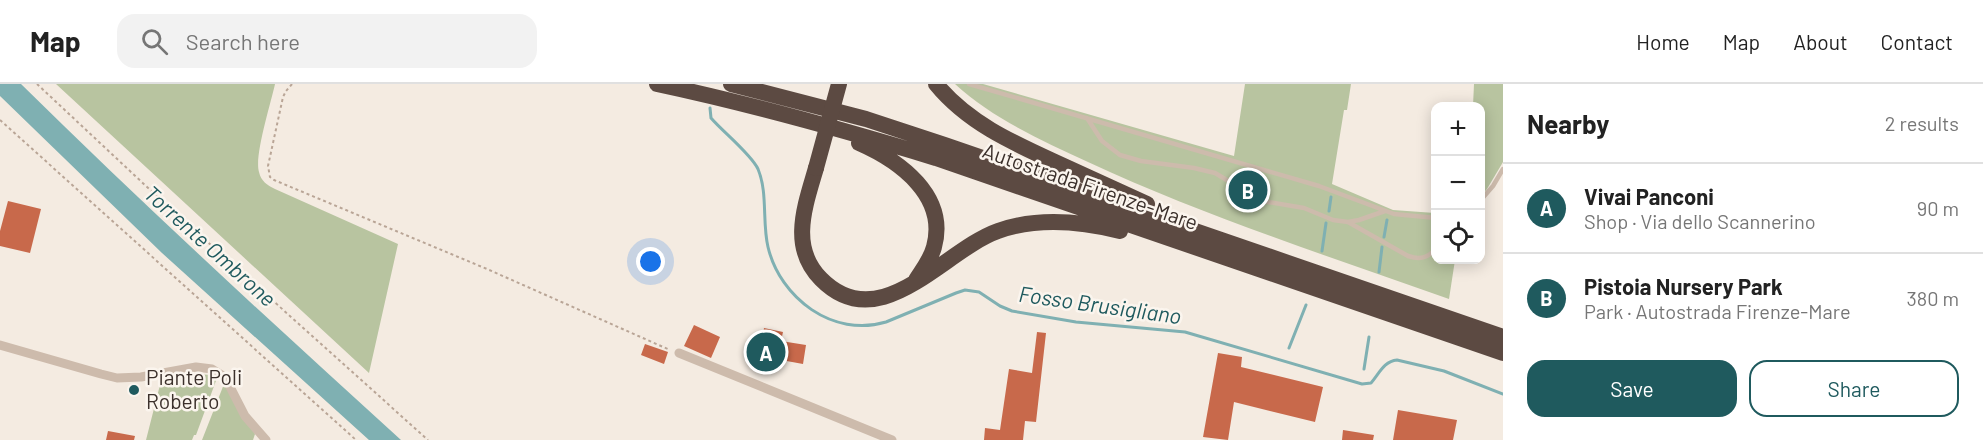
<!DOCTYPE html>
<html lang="en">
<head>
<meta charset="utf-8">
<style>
	:root { --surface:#fff; --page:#f2f2f2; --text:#222; --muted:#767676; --line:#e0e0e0; --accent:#1f5a5e }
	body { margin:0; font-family:Barlow,sans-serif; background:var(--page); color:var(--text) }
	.controls { position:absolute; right:18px; top:18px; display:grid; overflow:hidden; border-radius:12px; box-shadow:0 3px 15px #0003 }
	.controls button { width:54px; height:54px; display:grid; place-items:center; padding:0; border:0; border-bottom:2px solid var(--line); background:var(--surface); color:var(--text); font:30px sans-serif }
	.you { position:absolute; left:651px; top:178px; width:21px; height:21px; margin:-15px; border:4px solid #fff; border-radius:50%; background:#1a73e8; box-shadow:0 0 0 9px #1a73e833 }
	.badge { display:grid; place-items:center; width:39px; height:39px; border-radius:50%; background:var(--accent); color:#fff; font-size:20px; font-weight:700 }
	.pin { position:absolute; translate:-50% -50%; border:3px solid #fff; box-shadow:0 2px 6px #0006 }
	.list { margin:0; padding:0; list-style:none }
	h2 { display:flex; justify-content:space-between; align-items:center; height:78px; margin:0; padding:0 24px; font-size:26px }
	h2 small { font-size:20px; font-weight:400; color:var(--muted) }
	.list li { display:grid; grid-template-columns:39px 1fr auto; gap:18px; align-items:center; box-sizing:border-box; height:90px; padding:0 24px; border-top:2px solid var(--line) }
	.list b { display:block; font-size:22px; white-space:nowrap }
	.list p { margin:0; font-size:20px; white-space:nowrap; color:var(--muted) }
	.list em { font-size:20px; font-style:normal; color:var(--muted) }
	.actions { display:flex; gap:12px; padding:18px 24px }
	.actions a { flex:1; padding:14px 0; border:2px solid var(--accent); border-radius:18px; text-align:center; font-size:21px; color:var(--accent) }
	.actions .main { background:var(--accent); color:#fff }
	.icon { flex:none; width:33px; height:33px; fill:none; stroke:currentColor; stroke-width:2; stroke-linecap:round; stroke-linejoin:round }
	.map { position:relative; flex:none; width:1503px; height:356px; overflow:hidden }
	header { display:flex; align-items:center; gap:36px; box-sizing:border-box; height:84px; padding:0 30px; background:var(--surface); border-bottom:2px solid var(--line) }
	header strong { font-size:28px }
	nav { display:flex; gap:33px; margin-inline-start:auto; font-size:21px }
	.search { width:420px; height:54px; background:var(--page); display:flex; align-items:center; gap:15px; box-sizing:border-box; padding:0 21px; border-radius:18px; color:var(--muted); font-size:22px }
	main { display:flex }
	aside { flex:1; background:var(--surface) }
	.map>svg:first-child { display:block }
	.green { fill:#b8c4a0 }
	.water { fill:#7fb0b2 }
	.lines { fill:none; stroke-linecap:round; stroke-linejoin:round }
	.stream { stroke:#7fb0b2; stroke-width:3 }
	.building { fill:#c8694b }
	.path { stroke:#b9a596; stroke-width:2; stroke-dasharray:3 3; stroke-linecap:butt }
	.lane { stroke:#cdbbac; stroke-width:4.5 }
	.street { stroke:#cdbbac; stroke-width:9 }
	.highway { stroke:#5c4a42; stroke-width:16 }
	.highway-bridge { stroke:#5c4a42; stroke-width:16 }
	.poi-dot { fill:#1f5a5e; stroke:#fbf5ee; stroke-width:2 }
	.labels { text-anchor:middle; stroke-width:5; stroke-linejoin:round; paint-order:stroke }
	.street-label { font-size:21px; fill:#3b302b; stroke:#fbf5ee }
	.poi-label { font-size:21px; fill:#3b302b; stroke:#fbf5ee; text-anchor:start }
	.water-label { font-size:22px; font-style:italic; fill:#1f5a5e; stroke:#fbf5ee }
</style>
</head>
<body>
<header>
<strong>Map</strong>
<div class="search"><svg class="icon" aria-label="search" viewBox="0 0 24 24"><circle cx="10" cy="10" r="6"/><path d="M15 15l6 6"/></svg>Search here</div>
<nav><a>Home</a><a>Map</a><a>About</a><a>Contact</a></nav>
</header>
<main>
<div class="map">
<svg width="1503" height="356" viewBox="0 0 1503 356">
	<rect width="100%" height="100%" fill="#f4ebe1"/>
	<path class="green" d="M 56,0 L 275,0 C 271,19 254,72 259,88 C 261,97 267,101 275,105 L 398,160 L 369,289 Z
		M 955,0 L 983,0 L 1234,72 L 1245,0 L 1351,0 L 1347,26 L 1344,26 L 1332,100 L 1393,126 L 1435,129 L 1436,176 L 1455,176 L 1449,215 C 1328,172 1204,132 1088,78 C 1042,57 992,34 955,0 Z
		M 1474,0 L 1503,0 L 1503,78 L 1487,105 L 1481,112 L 1480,22 L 1473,22 Z
		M 196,290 L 211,291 L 217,294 L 196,351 L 194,351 L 192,356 L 146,356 L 161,297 Z
		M 224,300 L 255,350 L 253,356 L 202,356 Z"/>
	<path class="water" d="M 0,0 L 21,0 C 145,122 272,239 401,356 L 369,356 L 162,169 L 0,12 Z"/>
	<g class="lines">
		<path class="stream" d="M 710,24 L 711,34 C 723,48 751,70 758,85 C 768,109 762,138 768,163 C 780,214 833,254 886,238 L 956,209 L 965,206 L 979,208 L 1000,222 L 1012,227 L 1076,238 L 1185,248 L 1362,300 L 1371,299 C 1379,290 1384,277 1397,276 L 1444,287 L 1503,310
			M 1329,127 L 1331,113
			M 1384,153 L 1387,136
			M 1322,167 L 1326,139
			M 1379,188 L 1382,163
			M 1289,264 L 1306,221
			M 1364,285 L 1369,253"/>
	</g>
	<path class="building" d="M 8,117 L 41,125 L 30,169 L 0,162 L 0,147 Z
		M 694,241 L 720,253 L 711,274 L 684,262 Z
		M 764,244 L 783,248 L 781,257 L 806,261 L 803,280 L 759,272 Z
		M 1037,248 L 1046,249 L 1036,338 L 1025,337 L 1023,356 L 984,356 L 985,344 L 1000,346 L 1009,285 L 1032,289 Z
		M 645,260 L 668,268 L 664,280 L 641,271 Z
		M 1218,269 L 1242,273 L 1241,283 L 1323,303 L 1315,338 L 1234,318 L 1228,356 L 1203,353 Z
		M 1398,326 L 1457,336 L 1453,356 L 1393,356 Z
		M 1343,346 L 1374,351 L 1373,356 L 1342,356 Z
		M 108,347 L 135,352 L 134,356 L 106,356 Z"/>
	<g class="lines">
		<path class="path" d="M 37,0 L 162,117 L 428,356
			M 292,0 L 286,7 L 283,13 L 268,82 L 270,93 L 274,96 L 487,185 L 670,266
			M 0,36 L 356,356"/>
		<path class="lane" d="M 969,0 L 1319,102 L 1394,130 L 1436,134
			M 1087,34 L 1102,57 L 1120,71 L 1141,77 L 1194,84 L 1215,89 L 1262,117 L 1304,124 L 1333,136 L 1348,138 L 1359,136 L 1385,127
			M 1480,117 L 1493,102 L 1503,85
			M 1348,138 L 1408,172 C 1420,176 1427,174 1436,165"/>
		<path class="street" d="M 0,261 L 101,290 L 117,294 L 141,293 L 196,283 L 212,285 L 225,293 L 245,332 L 266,356
			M 679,269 L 892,356"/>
		<path class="highway" d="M 657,0 C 751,20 844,46 936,74 L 1503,269
			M 731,0 L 866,35 L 945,61 L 1503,253
			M 936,0 C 967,38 1011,58 1055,78 C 1085,92 1116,106 1147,120
			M 859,59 C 900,77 948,112 934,163 C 931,175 923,185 916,196
			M 816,84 C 805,122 789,163 821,195 C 880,255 944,166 998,147 C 1037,133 1080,137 1120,147"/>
		<path class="highway-bridge" d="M 816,84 L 839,0"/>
	</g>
	<circle class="poi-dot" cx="134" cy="306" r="6"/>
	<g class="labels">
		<g class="street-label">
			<text transform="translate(1090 103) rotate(19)" y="7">Autostrada Firenze-Mare</text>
		</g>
		<g class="poi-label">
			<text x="146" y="301">Piante Poli<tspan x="146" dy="24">Roberto</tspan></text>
		</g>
		<g class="water-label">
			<text transform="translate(210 162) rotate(42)" y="8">Torrente Ombrone</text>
			<text transform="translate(1100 221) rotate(8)" y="8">Fosso Brusigliano</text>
		</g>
	</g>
</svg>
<div class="controls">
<button>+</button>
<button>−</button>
<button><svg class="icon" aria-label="locate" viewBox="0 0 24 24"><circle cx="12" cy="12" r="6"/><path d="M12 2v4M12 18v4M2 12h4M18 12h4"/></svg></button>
</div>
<div class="you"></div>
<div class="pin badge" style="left:766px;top:268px">A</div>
<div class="pin badge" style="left:1248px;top:106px">B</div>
</div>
<aside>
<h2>Nearby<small>2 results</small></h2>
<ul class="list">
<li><span class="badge">A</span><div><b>Vivai Panconi</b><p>Shop · Via dello Scannerino</p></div><em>90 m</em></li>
<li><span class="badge">B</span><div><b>Pistoia Nursery Park</b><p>Park · Autostrada Firenze-Mare</p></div><em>380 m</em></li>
</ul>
<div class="actions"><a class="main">Save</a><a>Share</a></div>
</aside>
</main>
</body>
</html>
